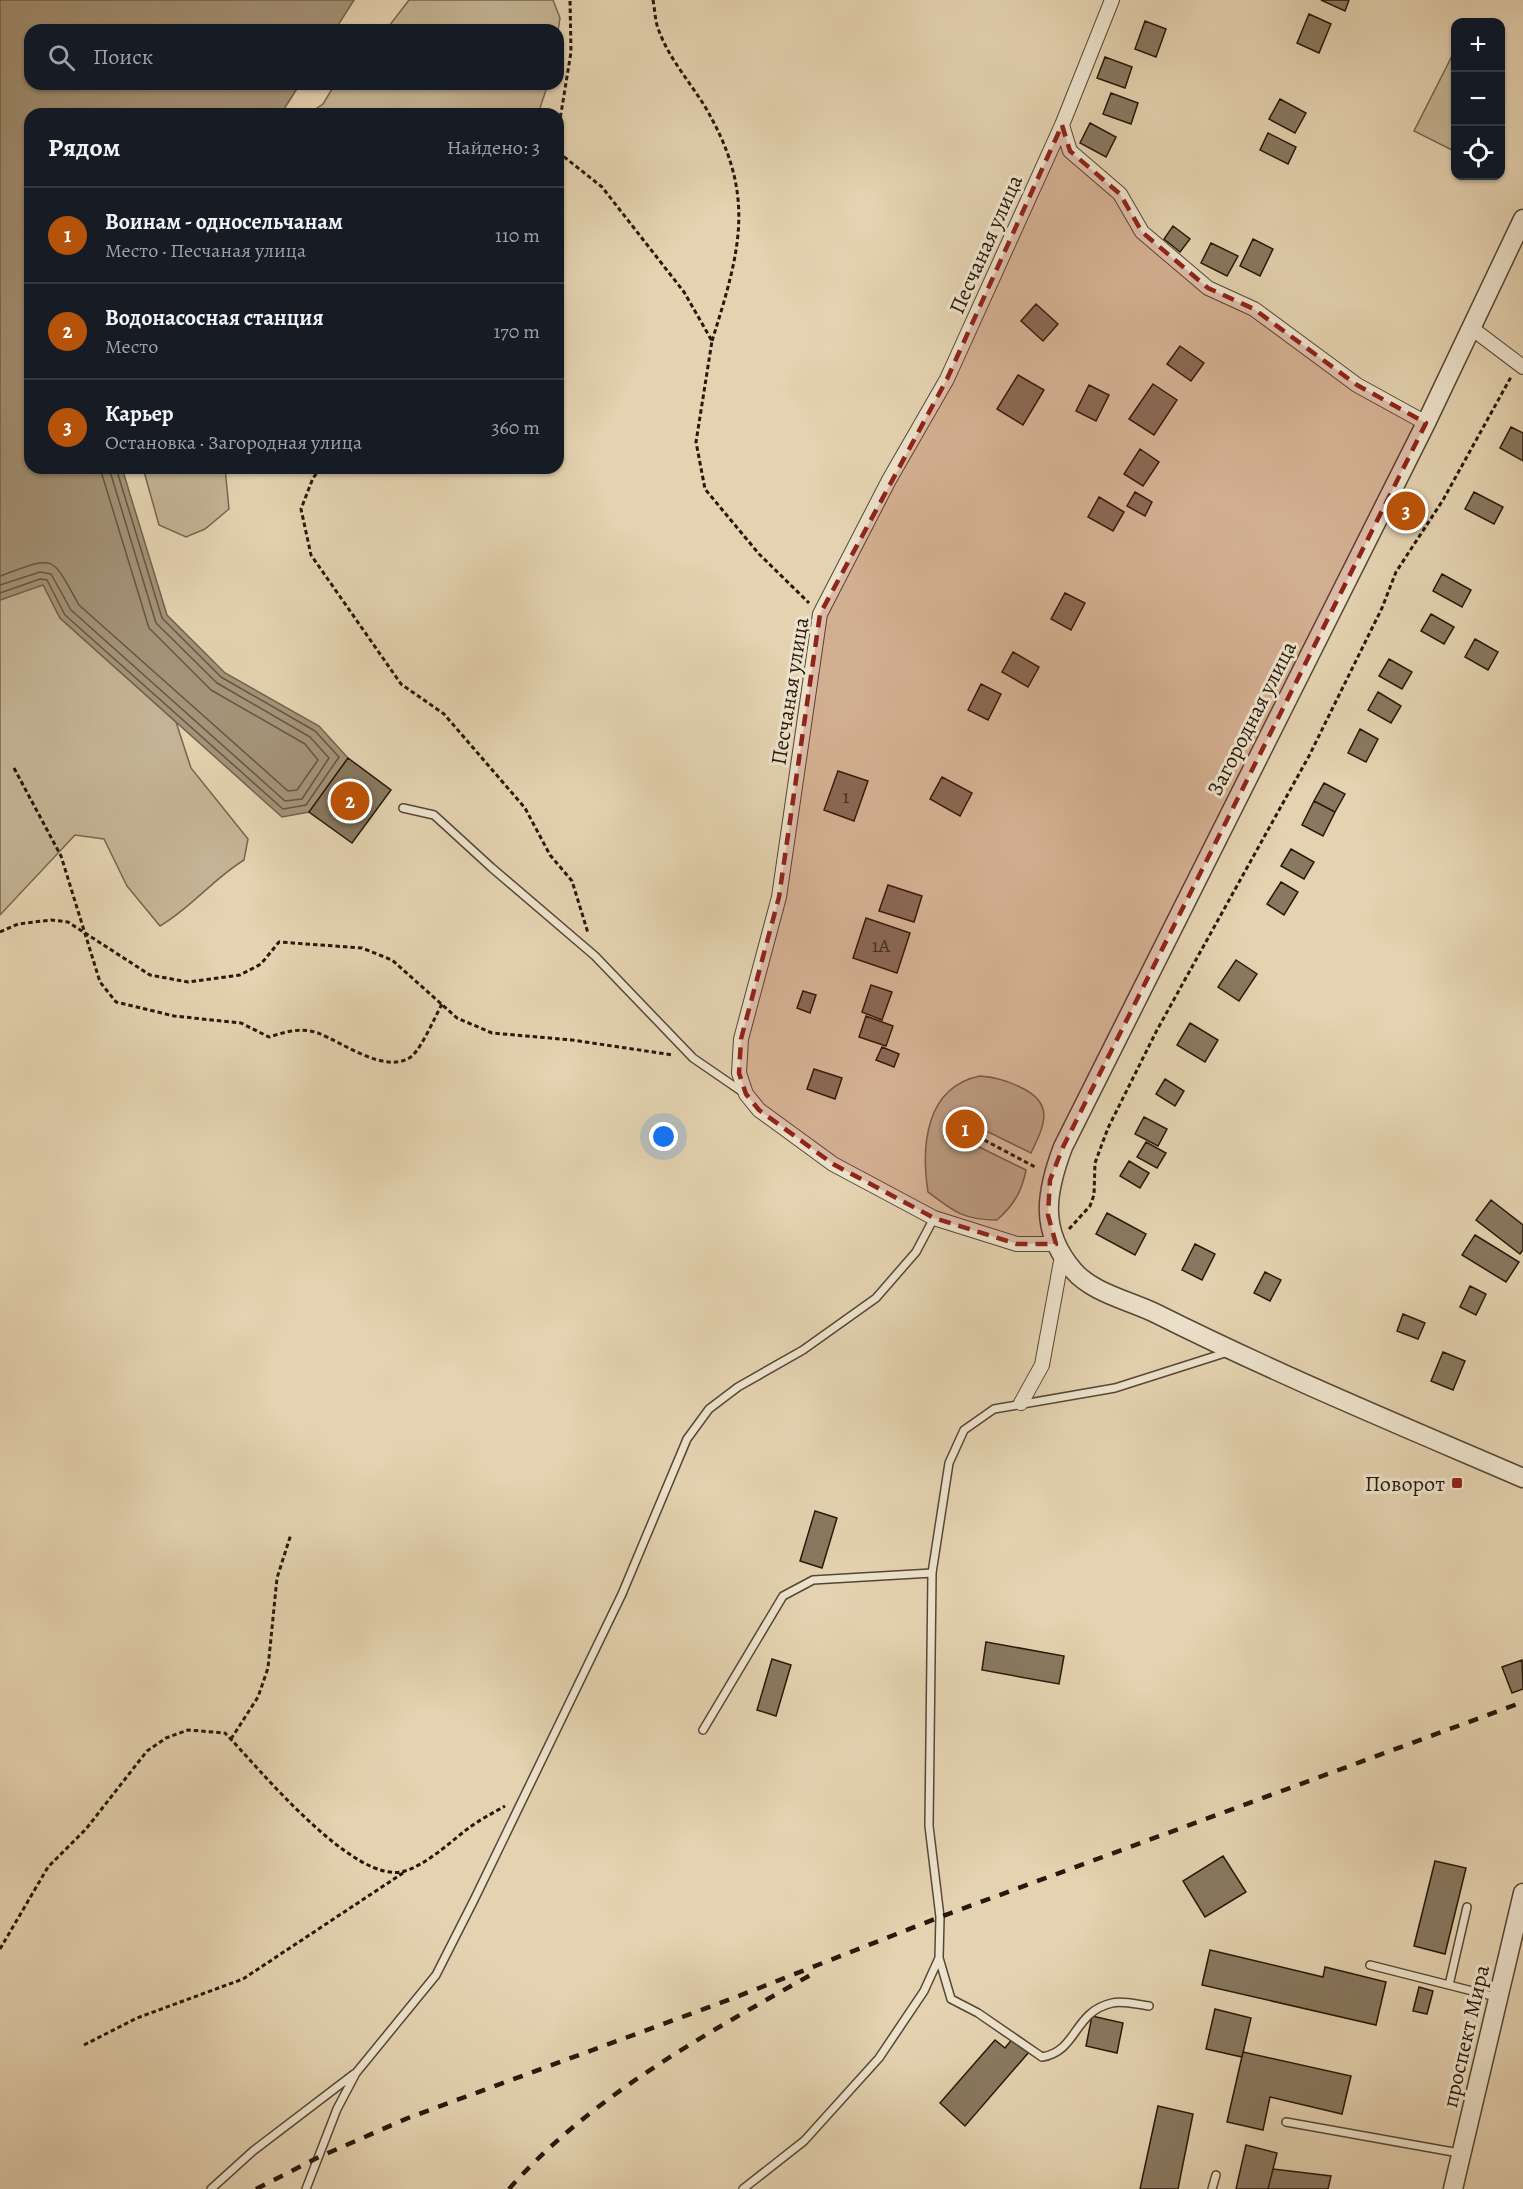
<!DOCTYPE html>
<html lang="ru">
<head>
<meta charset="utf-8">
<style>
	:root { --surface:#171b24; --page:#242831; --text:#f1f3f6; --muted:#9ea1a6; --line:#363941; --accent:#b45309 }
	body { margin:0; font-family:Alegreya,serif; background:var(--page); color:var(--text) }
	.controls { position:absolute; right:18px; top:18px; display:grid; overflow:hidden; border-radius:12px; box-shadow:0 2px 4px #0004 }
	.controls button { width:54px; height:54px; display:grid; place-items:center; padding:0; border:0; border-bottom:2px solid var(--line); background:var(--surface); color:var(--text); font:30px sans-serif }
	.you { position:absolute; left:664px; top:1137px; width:21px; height:21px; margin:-15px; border:4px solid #fff; border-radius:50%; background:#1a73e8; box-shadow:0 0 0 9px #1a73e833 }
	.badge { display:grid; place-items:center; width:39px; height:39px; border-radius:50%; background:var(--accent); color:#fff; font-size:20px; font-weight:700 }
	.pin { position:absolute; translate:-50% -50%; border:3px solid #fff; box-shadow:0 2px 6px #0006 }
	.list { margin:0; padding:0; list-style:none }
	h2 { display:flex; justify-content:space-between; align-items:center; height:78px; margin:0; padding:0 24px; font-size:26px }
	h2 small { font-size:20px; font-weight:400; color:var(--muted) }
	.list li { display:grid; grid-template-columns:39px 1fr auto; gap:18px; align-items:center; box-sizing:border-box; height:96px; padding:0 24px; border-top:2px solid var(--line) }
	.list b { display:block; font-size:22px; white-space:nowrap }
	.list p { margin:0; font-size:20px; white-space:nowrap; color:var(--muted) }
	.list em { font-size:20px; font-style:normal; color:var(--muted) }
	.icon { flex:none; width:33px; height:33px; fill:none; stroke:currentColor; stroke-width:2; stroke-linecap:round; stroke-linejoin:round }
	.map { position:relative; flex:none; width:1523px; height:2189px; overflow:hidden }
	.search { position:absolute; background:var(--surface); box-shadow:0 2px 4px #0004; left:24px; top:24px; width:540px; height:66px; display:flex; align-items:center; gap:15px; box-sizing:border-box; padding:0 21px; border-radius:18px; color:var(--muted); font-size:22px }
	.panel { position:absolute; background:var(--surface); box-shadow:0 2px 4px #0004; left:24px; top:108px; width:540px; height:366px; border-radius:18px }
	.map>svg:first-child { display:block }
	.green { fill:#c4b394; stroke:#76664f; stroke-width:1.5 }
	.water { fill:#a49378; stroke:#72624c; stroke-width:1.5 }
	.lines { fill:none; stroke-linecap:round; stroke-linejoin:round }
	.shore { stroke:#665641; stroke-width:1.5 }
	.building { fill:#897960; stroke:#27190a; stroke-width:1.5 }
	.service-casing { stroke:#564734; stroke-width:10 }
	.minor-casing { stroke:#564734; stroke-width:16 }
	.tertiary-casing { stroke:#564734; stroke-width:21 }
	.path { stroke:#27190a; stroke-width:3; stroke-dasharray:4.5 3; stroke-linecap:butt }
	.service { stroke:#ede2cc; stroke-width:7 }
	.minor { stroke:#ede2cc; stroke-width:14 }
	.tertiary { stroke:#ede2cc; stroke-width:18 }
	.rail { stroke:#27190a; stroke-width:4.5; stroke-dasharray:10 10; stroke-linecap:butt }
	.marked { fill:#8f2418; fill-opacity:0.2; stroke:#8f2418; stroke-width:4.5; stroke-dasharray:12 8; stroke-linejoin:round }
	.poi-dot { fill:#8f2418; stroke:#ede2cc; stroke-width:2 }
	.labels { text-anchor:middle; stroke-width:6; stroke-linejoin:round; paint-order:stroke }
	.number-label { font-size:20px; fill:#403120 }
	.street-label { font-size:22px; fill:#27190a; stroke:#ede2cc }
	.poi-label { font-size:22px; fill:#27190a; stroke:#ede2cc; text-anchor:end }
</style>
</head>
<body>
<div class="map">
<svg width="1523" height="2189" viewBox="0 0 1523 2189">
	<rect width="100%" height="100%" fill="#e4d2b0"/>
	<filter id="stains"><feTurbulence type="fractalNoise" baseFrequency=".00333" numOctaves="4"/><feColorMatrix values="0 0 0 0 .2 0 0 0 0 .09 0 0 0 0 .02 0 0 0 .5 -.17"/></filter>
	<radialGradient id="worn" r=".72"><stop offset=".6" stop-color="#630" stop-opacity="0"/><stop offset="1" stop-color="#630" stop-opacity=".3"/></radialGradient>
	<path class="green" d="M 409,0 L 553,0 L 560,18 L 558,31 L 386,30 Z
		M 1452,56 L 1456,58 L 1456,144 L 1452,150 L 1414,131 Z
		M 335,84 L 548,84 L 538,114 L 308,114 L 323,104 Z
		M 143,468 L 225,468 L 229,509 L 205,529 L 186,537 L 159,525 Z
		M 43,584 L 60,618 L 176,722 L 191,768 L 248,839 L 244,860 C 213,879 191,908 160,926 L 127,886 L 104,839 L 75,835 L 0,915 L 0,600 Z
		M 980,1076 C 995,1077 1006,1080 1020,1087 C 1055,1103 1045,1124 1031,1153 L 976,1126 L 980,1119 L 963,1111 L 951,1136 L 965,1144 L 967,1141 L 1026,1170 C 1022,1191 1014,1205 997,1220 C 964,1220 954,1212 928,1192 C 921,1147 925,1087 980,1076 Z"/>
	<path class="water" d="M 0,0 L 354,0 L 335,30 L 30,30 L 30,84 L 300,84 L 281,114 L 30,114 L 30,468 L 122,468 L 167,615 L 225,673 L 319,726 L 348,758 L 309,812 L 282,817 L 60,618 L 43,585 L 0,600 Z"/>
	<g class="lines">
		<path class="shore" d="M 0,576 C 56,556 50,553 79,605 L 288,791 L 297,790 L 318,760 L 305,744 L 211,690 L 149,628 L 100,468
			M 0,585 L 40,572 L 51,574 L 71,610 L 285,801 L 302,799 L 329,758 L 310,737 L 217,683 L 156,623 L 109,468
			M 0,593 L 40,579 L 47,580 L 65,615 L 283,809 L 306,805 L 339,757 L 315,731 L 221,677 L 162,618 L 116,468"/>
	</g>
	<path class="building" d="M 1321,0 L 1349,0 L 1345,11 Z
		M 1309,14 L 1331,24 L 1319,53 L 1297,43 Z
		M 1145,21 L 1166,29 L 1156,57 L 1135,49 Z
		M 1105,57 L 1132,67 L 1125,88 L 1097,78 Z
		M 1111,93 L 1138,103 L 1131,124 L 1103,114 Z
		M 1280,99 L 1306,113 L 1295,133 L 1269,119 Z
		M 1090,123 L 1116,137 L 1106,157 L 1080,143 Z
		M 1268,133 L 1296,147 L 1288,164 L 1260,150 Z
		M 1173,226 L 1190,239 L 1180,252 L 1164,239 Z
		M 1253,239 L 1273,249 L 1260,276 L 1240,266 Z
		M 1211,243 L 1238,256 L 1227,276 L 1201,263 Z
		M 1036,304 L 1058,324 L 1043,341 L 1021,321 Z
		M 1180,346 L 1204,363 L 1191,381 L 1167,364 Z
		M 1018,375 L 1044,390 L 1023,425 L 997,409 Z
		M 1153,384 L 1177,400 L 1154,435 L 1129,419 Z
		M 1089,385 L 1109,395 L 1096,421 L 1076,411 Z
		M 1511,427 L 1523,433 L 1523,461 L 1500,448 Z
		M 1140,449 L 1159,462 L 1143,486 L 1124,474 Z
		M 1135,492 L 1152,502 L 1145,516 L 1127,506 Z
		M 1474,492 L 1503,507 L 1494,524 L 1465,509 Z
		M 1099,497 L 1124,512 L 1113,531 L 1088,517 Z
		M 1442,574 L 1471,590 L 1462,607 L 1433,591 Z
		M 1065,593 L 1085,603 L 1071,630 L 1051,619 Z
		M 1431,614 L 1454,627 L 1444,644 L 1421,631 Z
		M 1475,639 L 1498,652 L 1488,670 L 1465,657 Z
		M 1013,652 L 1039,667 L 1028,687 L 1002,672 Z
		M 1389,659 L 1412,672 L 1402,689 L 1379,676 Z
		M 981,684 L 1001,694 L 988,720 L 968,710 Z
		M 1378,692 L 1401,706 L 1391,723 L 1368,710 Z
		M 1360,729 L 1378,739 L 1366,762 L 1348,753 Z
		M 348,758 L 391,790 L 352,843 L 309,812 Z
		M 838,771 L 868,781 L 854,821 L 824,810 Z
		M 942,777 L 972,793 L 960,816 L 930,799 Z
		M 1324,783 L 1345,794 L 1335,812 L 1314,801 Z
		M 1314,801 L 1335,812 L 1323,836 L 1302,825 Z
		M 1291,849 L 1314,862 L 1304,879 L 1281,866 Z
		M 1281,882 L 1298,892 L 1284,915 L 1267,904 Z
		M 888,885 L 922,896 L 914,922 L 879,911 Z
		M 866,918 L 910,933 L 897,973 L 853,958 Z
		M 1236,960 L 1257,974 L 1239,1001 L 1218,987 Z
		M 871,985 L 892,992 L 882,1020 L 862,1012 Z
		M 803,991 L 816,995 L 810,1013 L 797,1008 Z
		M 866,1016 L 893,1026 L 886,1046 L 859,1037 Z
		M 1190,1023 L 1218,1040 L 1205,1062 L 1177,1045 Z
		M 882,1047 L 899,1054 L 894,1067 L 876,1060 Z
		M 814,1069 L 842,1078 L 835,1099 L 807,1089 Z
		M 1165,1079 L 1184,1091 L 1175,1106 L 1156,1094 Z
		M 1144,1117 L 1167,1129 L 1158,1146 L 1135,1134 Z
		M 1146,1142 L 1166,1153 L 1157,1168 L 1137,1157 Z
		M 1129,1161 L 1149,1173 L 1140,1188 L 1120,1176 Z
		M 1491,1200 L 1523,1225 L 1523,1250 L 1520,1254 L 1476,1220 Z
		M 1107,1213 L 1146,1234 L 1135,1255 L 1096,1234 Z
		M 1475,1235 L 1519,1262 L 1506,1282 L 1462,1255 Z
		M 1195,1244 L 1215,1254 L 1202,1280 L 1182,1270 Z
		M 1265,1272 L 1281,1280 L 1270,1301 L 1254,1293 Z
		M 1470,1286 L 1486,1294 L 1476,1315 L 1460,1307 Z
		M 1403,1314 L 1425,1323 L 1418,1339 L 1397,1331 Z
		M 1443,1352 L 1465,1361 L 1453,1390 L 1431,1381 Z
		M 815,1511 L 837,1518 L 822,1568 L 800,1561 Z
		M 986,1642 L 1064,1656 L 1059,1684 L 982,1670 Z
		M 772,1659 L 791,1665 L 776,1716 L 757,1710 Z
		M 1522,1660 L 1523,1689 L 1512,1693 L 1502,1667 Z
		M 1223,1856 L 1246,1892 L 1205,1917 L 1183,1881 Z
		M 1435,1861 L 1466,1868 L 1445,1954 L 1414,1946 Z
		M 1210,1950 L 1323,1977 L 1325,1967 L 1386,1982 L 1376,2025 L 1202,1985 Z
		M 1419,1987 L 1433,1991 L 1427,2014 L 1413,2011 Z
		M 1215,2009 L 1251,2018 L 1242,2057 L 1206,2049 Z
		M 1092,2016 L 1123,2023 L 1117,2053 L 1086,2046 Z
		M 1013,2038 L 1029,2052 L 965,2126 L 940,2103 L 995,2040 L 1005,2048 Z
		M 1243,2052 L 1351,2076 L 1342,2114 L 1270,2097 L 1263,2130 L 1227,2122 Z
		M 1158,2106 L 1193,2114 L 1178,2189 L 1140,2189 Z
		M 1246,2145 L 1277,2153 L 1268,2189 L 1236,2189 Z
		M 1273,2169 L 1331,2176 L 1328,2189 L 1268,2189 Z"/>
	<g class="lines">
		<g class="service-casing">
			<path id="service" d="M 403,808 L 434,815 L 492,868 L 595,956 L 693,1058 L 744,1093
				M 703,1730 L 783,1596 L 813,1580 L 932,1573
				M 939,1958 L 951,1999 L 978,2013 L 1042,2057 C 1078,2051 1073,2012 1112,2003 C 1123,2000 1139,2005 1149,2006
				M 1370,1965 L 1496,1997
				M 1449,1985 L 1467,1907
				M 1286,2122 L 1459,2153
				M 211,2189 L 253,2151 L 354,2074
				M 306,2189 L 337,2109 L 356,2073 L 436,1975 L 475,1898 L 622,1594 L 687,1439 L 709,1409 L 738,1387 L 803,1350 L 876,1298 L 916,1252 L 934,1218
				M 743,2189 L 804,2141 L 879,2058 L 924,1991 L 939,1958 L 940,1917 L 929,1826 L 932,1573 L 949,1463 L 964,1430 L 994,1409 L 1115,1388 L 1228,1352
				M 1212,2189 L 1216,2175"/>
		</g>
		<g class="minor-casing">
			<path id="minor" d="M 1062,125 L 1070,151 L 1120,194 L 1142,232 L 1208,288 L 1254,309 L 1357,385 L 1426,423
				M 1470,327 L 1523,367
				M 1056,1244 L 1017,1244 L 934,1218 L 833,1164 L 759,1110 L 746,1094 L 739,1073 L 741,1039 L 779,897 L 820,614 L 889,480 L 947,379 L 1062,125 L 1112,0
				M 1021,1403 L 1042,1365 L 1062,1256"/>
		</g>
		<g class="tertiary-casing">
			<path id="tertiary" d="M 1523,219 L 1426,423 L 1063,1147 C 1046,1192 1039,1230 1073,1270 C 1092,1293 1131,1301 1157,1314 C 1277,1374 1400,1425 1523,1478
				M 1453,2189 L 1523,1893"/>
		</g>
		<path class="path" d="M 653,0 C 655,10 655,22 659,31 C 669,58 689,81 704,105 C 757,194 741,248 712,341
			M 558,132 L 571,52 L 570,0
			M 558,152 L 602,187 L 684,292 L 712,341 L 696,442 L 705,489 L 759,554 L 809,603
			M 321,468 L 313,478 L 301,509 L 311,555 L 401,684 L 444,714 L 525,808 L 550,855 L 572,881 L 588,933
			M 14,768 L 61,856 L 100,982 L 116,1002 L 174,1016 L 241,1023 L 269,1037 C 285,1032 301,1027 318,1033 C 342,1042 387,1076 412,1056 C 422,1047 435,1017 442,1004
			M 0,932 L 18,924 L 51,920 L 68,922 L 150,975 L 188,982 L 240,975 L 261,964 L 279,942 L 362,948 L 392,960 L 457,1018 L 492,1033 L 572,1040 L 673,1055
			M 971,1133 L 1037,1168
			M 1069,1229 L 1090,1206 L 1094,1195 L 1095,1163 L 1108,1128 L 1157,1030 L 1309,756 L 1382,608 L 1396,572 L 1443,500 L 1511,377
			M 231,1739 L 258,1697 L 268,1668 L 277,1578 L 291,1534
			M 0,1949 L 48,1867 L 86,1829 L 147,1751 L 166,1738 L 188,1730 L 225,1733 C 258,1767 355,1887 405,1871 C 429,1863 450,1842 470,1827 C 481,1819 493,1813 505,1806
			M 84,2045 L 137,2018 L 243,1979 L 403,1873"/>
		<use href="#service" class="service"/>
		<use href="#minor" class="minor"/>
		<use href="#tertiary" class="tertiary"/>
		<path class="rail" d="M 256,2189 L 319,2157 L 408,2118 L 731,1999 L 940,1917 L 1523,1702
			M 509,2189 C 592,2095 706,2034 814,1973"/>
	</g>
	<path class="marked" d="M 1062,125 L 1070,151 L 1120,194 L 1142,232 L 1208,288 L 1254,309 L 1357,385 L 1426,423 L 1063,1147 L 1050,1180 L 1048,1215 L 1056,1244 L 1017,1244 L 934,1218 L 833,1164 L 759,1110 L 746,1094 L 739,1073 L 741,1039 L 779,897 L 820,614 L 947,379 Z"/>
	<rect class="poi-dot" x="1451" y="1477" width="12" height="12" rx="3"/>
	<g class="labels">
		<g class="number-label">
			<text x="846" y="803">1</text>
			<text x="881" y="952">1А</text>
		</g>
		<g class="street-label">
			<text transform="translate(985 244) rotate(-66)" y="8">Песчаная улица</text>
			<text transform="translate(789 691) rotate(-81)" y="8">Песчаная улица</text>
			<text transform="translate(1251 718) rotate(-63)" y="8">Загородная улица</text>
			<text transform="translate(1465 2036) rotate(-77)" y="8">проспект Мира</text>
		</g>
		<g class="poi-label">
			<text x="1445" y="1491">Поворот</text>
		</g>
	</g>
	<rect width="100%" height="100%" filter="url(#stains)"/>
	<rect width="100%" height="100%" fill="url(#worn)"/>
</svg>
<div class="controls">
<button>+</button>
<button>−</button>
<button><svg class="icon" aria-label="locate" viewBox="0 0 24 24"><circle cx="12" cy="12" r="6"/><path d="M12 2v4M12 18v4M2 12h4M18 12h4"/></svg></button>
</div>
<div class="you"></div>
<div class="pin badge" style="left:965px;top:1129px">1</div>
<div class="pin badge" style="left:350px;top:801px">2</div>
<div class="pin badge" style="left:1406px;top:511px">3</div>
<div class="search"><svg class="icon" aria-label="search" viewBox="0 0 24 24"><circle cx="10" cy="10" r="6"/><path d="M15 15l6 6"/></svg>Поиск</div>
<section class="panel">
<h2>Рядом<small>Найдено: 3</small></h2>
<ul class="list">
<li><span class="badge">1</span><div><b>Воинам - односельчанам</b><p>Место · Песчаная улица</p></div><em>110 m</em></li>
<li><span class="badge">2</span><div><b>Водонасосная станция</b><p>Место</p></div><em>170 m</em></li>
<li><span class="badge">3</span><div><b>Карьер</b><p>Остановка · Загородная улица</p></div><em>360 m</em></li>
</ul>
</section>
</div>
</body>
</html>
